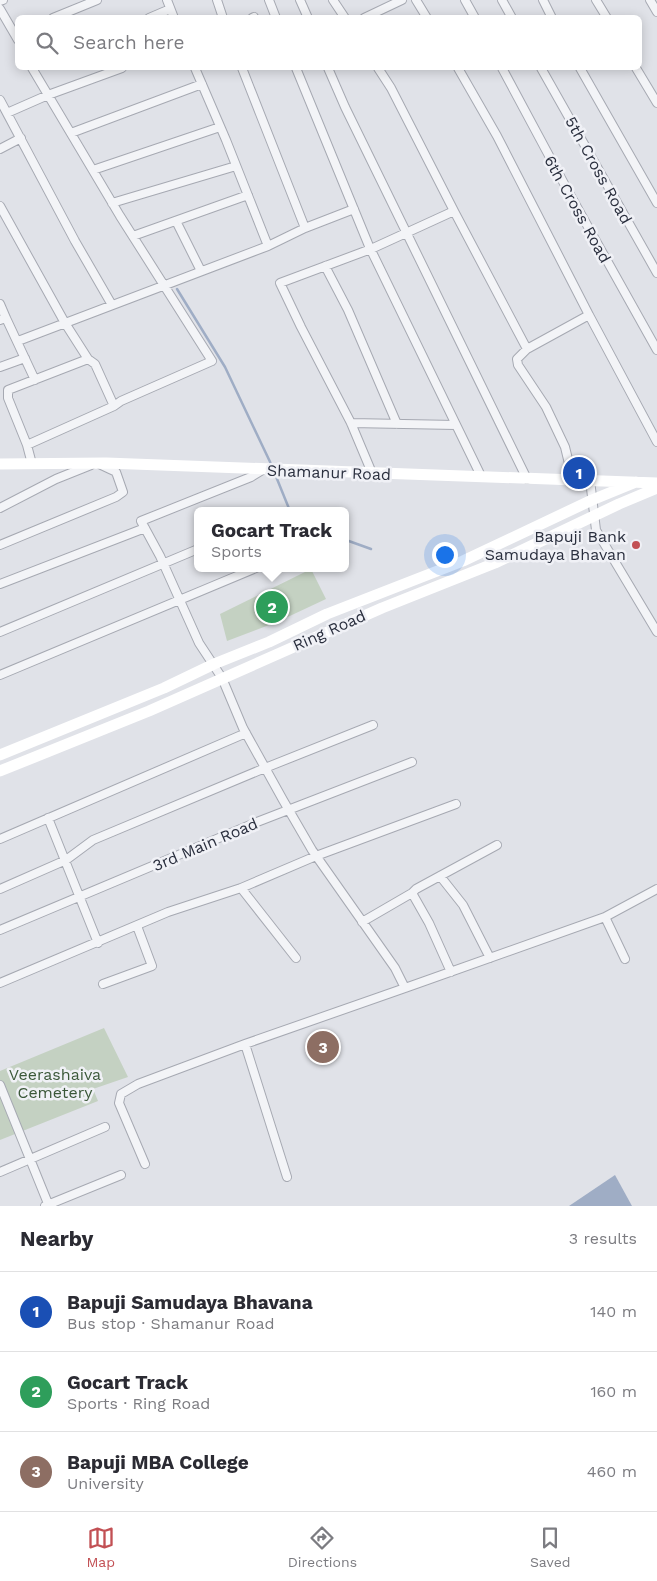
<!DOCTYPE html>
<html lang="en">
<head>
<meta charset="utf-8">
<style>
	:root { --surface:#fff; --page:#f2f2f3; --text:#2b2b33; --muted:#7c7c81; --line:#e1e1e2; --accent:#c25054 }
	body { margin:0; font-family:"Work Sans",sans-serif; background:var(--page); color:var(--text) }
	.you { position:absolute; left:444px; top:554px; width:18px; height:18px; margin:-12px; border:4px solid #fff; border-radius:50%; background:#1a73e8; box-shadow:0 0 0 8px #1a73e833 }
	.badge { display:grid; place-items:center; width:32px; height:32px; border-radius:50%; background:var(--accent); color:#fff; font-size:16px; font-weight:700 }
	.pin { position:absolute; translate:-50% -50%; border:2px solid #fff; box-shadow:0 1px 5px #0006 }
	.popup { position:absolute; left:194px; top:507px; width:155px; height:65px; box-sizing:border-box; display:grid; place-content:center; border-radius:8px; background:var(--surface); filter:drop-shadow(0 1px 4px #0005); font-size:16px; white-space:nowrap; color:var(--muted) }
	.popup b { font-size:19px; color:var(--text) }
	.popup::after { content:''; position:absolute; left:50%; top:100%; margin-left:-10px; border:10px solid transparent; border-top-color:var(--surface) }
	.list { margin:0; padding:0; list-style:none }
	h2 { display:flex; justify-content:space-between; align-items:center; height:65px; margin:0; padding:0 20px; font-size:21px }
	h2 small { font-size:16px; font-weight:400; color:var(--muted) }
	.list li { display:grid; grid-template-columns:32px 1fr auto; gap:15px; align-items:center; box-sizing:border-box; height:80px; padding:0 20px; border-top:1px solid var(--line) }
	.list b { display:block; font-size:19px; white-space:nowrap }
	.list p { margin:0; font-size:16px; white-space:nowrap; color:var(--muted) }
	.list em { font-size:16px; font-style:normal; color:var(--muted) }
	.icon { flex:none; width:28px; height:28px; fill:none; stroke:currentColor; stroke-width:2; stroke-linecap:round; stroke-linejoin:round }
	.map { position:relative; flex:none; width:657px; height:1206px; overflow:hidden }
	.search { position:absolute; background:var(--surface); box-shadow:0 2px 12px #0003; left:15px; right:15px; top:15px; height:55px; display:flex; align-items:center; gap:12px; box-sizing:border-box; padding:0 18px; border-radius:8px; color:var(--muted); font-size:19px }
	.sheet { height:305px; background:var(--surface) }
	nav { display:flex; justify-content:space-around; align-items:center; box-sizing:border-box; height:70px; border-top:1px solid var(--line); background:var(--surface); font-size:14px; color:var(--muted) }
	nav a { display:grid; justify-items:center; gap:2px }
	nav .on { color:var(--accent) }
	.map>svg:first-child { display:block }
	.green { fill:#c4d1c2 }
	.water { fill:#9fadc5 }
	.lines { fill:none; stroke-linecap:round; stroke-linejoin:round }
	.stream { stroke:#9fadc5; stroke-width:2.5 }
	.minor-casing { stroke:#a6a9b2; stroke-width:10 }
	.minor { stroke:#f3f4f7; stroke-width:8 }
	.secondary { stroke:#fff; stroke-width:11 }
	.poi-dot { fill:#c25054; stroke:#f0f1f6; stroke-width:2 }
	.labels { text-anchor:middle; stroke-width:5; stroke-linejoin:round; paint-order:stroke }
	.street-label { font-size:16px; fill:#2a2f3e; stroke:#f0f1f6 }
	.poi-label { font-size:16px; fill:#2a2f3e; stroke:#f0f1f6; text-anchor:end }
	.park-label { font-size:16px; fill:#3b5839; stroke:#f0f1f6 }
</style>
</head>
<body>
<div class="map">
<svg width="657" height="1206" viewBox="0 0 657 1206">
	<rect width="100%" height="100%" fill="#e0e2e8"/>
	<path class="green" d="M 311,569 L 326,599 L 277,622 L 227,641 L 220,614 Z
		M 104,1028 L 128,1077 L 93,1089 L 98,1101 L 0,1140 L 0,1071 Z"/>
	<path class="water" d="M 615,1175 L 632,1206 L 569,1206 Z"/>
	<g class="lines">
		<path class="stream" d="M 177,289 L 225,367 L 272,466
			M 275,474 L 290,511
			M 346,540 L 371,549"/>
		<g class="minor-casing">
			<path id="minor" d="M 167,0 L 174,18
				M 217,0 L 223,18
				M 269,0 L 276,18
				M 300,0 L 308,18
				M 333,0 L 345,18
				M 416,0 L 427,18
				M 465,0 L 475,18
				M 502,0 L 512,18
				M 543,0 L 552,18
				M 596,0 L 607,18
				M 650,0 L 657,12
				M 0,1 L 3,0
				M 0,9 L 18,40
				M 53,18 L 97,0
				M 149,18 L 170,9
				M 252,18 L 254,17
				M 364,18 L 402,0
				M 32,68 L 120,216 L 212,361 L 121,401 L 114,406
				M 195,68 L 226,140 L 268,246
				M 242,68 L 305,228
				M 296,68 L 369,246 L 481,476
				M 328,68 L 345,107 L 527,479
				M 378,68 L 391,88 L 454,211
				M 502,68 L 568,191 L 657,350
				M 541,68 L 657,273
				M 580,68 L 657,203
				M 636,68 L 657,103
				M 0,100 L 75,241 L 112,305
				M 7,113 L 48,95 L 122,68
				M 71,133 L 202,84
				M 0,149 L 21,138
				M 93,170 L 220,127
				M 112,203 L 236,166
				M 0,206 L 65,323 L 88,359 L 8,390 L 8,398 L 27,445 L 32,464
				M 176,221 L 201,271
				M 133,236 L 248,195
				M 325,266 L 348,310 L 397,424
				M 0,304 L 6,318
				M 589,315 L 657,442
				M 0,320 L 6,318 L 35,380
				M 18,341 L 268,246 L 305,228 L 354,209
				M 527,349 L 517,359 L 518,365 L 546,407 L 565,447 L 573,480
				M 0,367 L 25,358
				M 351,423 L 456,425
				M 27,445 L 114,406 L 95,364 L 88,359
				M 264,469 L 251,477 L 141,521 L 160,556 L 199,643 L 222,678 L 243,728 L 283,800 L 312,850 L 395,968 L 405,988 L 605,917 L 625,959
				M 372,473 L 351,423 L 301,327 L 280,283 L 371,249 L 454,211 L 527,349 L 589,315 L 497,136 L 458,68
				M 590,480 L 596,530 L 657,632
				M 0,508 L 56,479 L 91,465
				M 0,545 L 116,497 L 123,492 L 116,472 L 101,465
				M 0,584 L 145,528
				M 0,632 L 198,549
				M 0,675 L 256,568
				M 48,818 L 98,943
				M 0,839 L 246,733
				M 440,876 L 463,905 L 490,958
				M 241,888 L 296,958
				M 0,889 L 66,860 L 93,840 L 265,768 L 373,725
				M 412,893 L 429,923 L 451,972
				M 605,917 L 657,889
				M 362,922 L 412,893 L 416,889 L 497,845
				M 0,930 L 257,822 L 412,762
				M 0,983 L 168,912 L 241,888 L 316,856 L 456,804
				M 103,984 L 152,966 L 137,926
				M 245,1044 L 287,1177
				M 0,1085 L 49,1206
				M 145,1164 L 119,1103 L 121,1094 L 138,1084 L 245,1044 L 405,988
				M 0,1172 L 105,1127
				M 45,1206 L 121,1175"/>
		</g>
		<use href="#minor" class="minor"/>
		<path class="secondary" d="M 0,464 L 106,463 L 657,483
			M 0,755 L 164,688 L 214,664 L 269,642 L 327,614 L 463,561 L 592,500 L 636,482
			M 0,771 L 149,711 L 382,608 L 495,563 L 619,504 L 657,488"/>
	</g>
	<circle class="poi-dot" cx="636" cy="545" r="5"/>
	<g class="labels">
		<g class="street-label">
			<text transform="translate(599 170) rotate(61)" y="6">5th Cross Road</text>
			<text transform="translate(578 209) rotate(61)" y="6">6th Cross Road</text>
			<text transform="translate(329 472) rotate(2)" y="6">Shamanur Road</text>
			<text transform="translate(329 630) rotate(-24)" y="6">Ring Road</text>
			<text transform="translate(205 844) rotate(-23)" y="6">3rd Main Road</text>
		</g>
		<g class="poi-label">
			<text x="626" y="542">Bapuji Bank<tspan x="626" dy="18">Samudaya Bhavan</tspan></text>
		</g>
		<g class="park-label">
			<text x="55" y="1080">Veerashaiva<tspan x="55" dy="18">Cemetery</tspan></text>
		</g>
	</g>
</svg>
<div class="you"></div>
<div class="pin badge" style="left:579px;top:473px;background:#1a4fb4">1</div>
<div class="pin badge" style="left:272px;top:607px;background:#2e9e5b">2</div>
<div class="popup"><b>Gocart Track</b>Sports</div>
<div class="pin badge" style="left:323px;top:1047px;background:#8d6e63">3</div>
<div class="search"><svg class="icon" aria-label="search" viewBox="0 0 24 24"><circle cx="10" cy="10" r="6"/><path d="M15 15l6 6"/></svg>Search here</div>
</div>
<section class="sheet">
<h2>Nearby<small>3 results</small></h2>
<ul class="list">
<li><span class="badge" style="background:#1a4fb4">1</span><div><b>Bapuji Samudaya Bhavana</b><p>Bus stop · Shamanur Road</p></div><em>140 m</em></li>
<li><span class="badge" style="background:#2e9e5b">2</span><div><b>Gocart Track</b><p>Sports · Ring Road</p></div><em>160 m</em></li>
<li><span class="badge" style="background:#8d6e63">3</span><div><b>Bapuji MBA College</b><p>University</p></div><em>460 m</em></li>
</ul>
</section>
<nav>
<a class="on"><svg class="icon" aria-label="map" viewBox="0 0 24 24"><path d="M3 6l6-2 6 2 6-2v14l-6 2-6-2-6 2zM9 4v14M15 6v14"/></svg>Map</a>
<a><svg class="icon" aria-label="directions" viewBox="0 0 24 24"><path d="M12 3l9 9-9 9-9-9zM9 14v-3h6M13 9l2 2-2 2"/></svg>Directions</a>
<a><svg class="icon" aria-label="saved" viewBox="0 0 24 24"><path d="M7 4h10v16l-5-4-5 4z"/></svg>Saved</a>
</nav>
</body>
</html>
